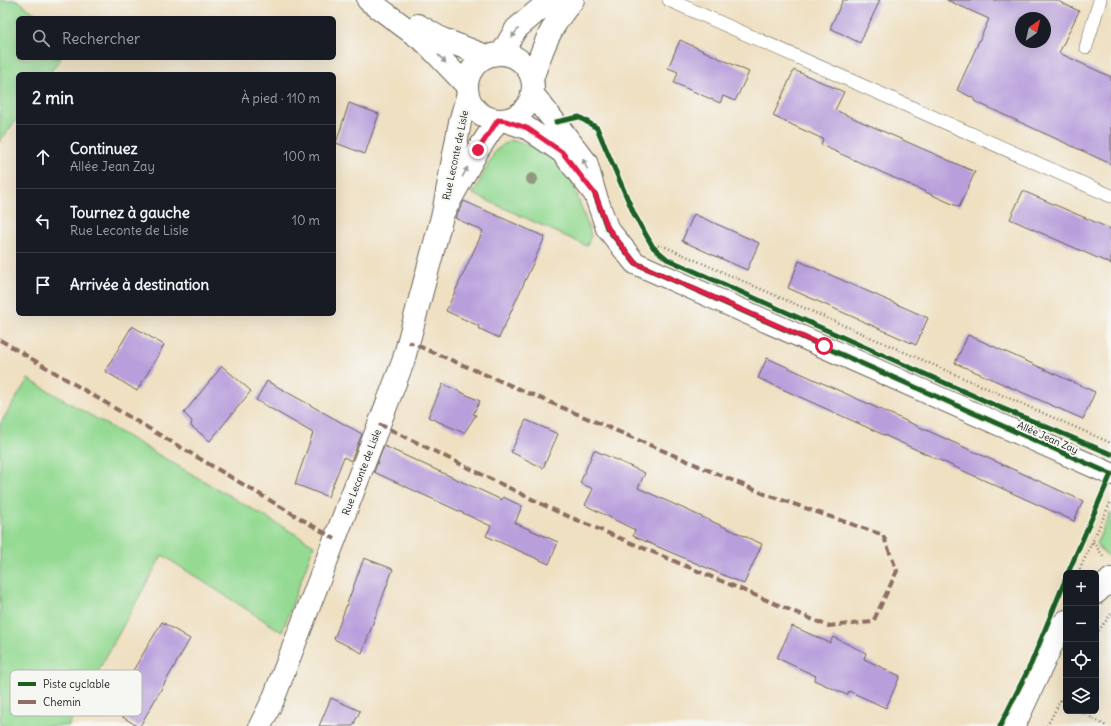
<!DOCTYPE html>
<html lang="fr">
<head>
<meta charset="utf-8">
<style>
	:root { --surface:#171b24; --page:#20242c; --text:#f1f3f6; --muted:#9ea1a6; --line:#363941 }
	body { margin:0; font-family:Delius,sans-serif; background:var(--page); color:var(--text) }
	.controls { position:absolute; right:12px; bottom:12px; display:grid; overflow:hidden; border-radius:6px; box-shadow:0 4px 16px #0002 }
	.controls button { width:36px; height:36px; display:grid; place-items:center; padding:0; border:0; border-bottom:1px solid var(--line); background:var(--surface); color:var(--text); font:20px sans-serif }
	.compass { position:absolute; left:1015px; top:12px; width:36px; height:36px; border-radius:50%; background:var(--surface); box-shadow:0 4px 16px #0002; rotate:34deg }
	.stop { position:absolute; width:12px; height:12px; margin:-9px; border:3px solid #e11d48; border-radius:50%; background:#fff }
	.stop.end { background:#e11d48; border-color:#fff; box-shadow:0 1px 4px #0008 }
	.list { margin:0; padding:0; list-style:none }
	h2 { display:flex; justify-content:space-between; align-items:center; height:52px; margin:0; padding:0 16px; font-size:17px }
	h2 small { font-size:13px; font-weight:400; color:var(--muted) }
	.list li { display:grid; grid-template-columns:26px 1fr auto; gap:12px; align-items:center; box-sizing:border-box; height:64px; padding:0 16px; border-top:1px solid var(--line) }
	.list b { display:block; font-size:15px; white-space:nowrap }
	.list p { margin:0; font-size:13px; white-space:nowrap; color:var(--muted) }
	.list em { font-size:13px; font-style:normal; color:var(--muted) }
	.icon { flex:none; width:22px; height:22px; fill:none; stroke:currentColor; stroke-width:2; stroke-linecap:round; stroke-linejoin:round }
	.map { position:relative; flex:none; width:1111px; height:726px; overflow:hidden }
	.search { position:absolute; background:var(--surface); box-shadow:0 4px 16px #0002; left:16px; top:16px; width:320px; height:44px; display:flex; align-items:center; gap:10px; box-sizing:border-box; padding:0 14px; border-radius:6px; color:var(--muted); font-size:15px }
	.panel { position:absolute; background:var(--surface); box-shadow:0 4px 16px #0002; left:16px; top:72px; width:320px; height:244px; border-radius:6px }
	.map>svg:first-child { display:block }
	.green { fill:#94da93; stroke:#587b58 }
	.building { fill:#b89edb; fill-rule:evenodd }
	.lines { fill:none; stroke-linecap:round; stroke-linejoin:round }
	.service-casing { stroke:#666156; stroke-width:14 }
	.minor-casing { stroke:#666156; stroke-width:24 }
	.path { stroke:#666156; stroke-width:2.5; stroke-dasharray:1 3; stroke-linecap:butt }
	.service { stroke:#fff; stroke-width:13 }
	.minor { stroke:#fff; stroke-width:22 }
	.quiet { stroke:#8d6e63; stroke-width:4; stroke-dasharray:8 4; stroke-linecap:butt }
	.cycleway-casing { stroke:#f6f6f2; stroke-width:8 }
	.cycleway { stroke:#1b5e20; stroke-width:5 }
	.tree { fill:#92987e }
	.oneway { fill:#999 }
	.route { stroke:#e11d48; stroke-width:5 }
	.labels { text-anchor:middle; stroke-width:4; stroke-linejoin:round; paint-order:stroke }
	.street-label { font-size:10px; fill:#1c1c1c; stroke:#f6f6f2 }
	.key { fill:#f6f6f2; stroke:#b5b5b2; stroke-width:1 }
	.key-label { font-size:11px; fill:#1c1c1c }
</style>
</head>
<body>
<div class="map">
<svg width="1111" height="726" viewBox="0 0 1111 726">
	<rect width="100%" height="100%" fill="#f6f6f2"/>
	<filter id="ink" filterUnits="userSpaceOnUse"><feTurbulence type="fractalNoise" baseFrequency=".025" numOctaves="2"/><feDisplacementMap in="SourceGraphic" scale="8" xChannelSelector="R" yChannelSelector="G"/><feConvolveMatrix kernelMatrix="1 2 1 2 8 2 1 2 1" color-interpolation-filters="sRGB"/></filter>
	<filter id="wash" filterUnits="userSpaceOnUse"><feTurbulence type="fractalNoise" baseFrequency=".012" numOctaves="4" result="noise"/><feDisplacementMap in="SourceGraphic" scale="16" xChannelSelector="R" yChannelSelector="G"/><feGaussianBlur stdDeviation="0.9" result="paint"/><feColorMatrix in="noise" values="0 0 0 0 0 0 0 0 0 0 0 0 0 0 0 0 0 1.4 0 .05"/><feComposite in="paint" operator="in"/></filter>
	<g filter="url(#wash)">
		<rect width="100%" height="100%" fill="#efe0c2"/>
		<path class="green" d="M 0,0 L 17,0 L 41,18 L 18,18 L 18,58 L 61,58 L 49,74 L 18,74 L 18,117 L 0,142 Z
			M 510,140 L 535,147 L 555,160 L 572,181 L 591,235 L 587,246 L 473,194 L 495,151 Z
			M 28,379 L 314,545 L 282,632 L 162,555 L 68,726 L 0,726 L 0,424 Z
			M 1111,512 L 1111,560 L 1096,544 Z"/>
		<g id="blocks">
			<path class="building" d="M 843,0 L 880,0 L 860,43 L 830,28 Z
				M 947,0 L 1056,0 L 1079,11 L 1059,53 L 1111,77 L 1111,164 L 974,101 L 975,99 L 957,90 L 989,19 ZM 1021,18 L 1045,18 L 1045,42 L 1021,42 Z
				M 680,40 L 749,72 L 735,101 L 723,96 L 720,103 L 674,83 L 678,72 L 668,68 Z
				M 794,70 L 844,92 L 835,110 L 975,172 L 959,207 L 821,145 L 823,139 L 773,116 Z
				M 349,103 L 379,114 L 365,154 L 336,143 Z
				M 1023,191 L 1111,229 L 1111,264 L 1010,219 Z
				M 464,201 L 545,237 L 499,338 L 478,328 L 479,326 L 446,311 L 483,231 L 455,218 Z
				M 694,214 L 759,243 L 747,270 L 682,241 Z
				M 799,261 L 928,318 L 916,345 L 788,288 Z
				M 132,326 L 164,345 L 137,391 L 105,371 Z
				M 968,335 L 1095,392 L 1083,419 L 955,363 Z
				M 767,358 L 1083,501 L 1074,521 L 758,378 Z
				M 222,366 L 251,391 L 210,441 L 191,426 L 192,421 L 184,413 Z
				M 267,381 L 362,434 L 351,461 L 344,457 L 328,497 L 295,484 L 313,433 L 256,400 Z
				M 443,384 L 480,401 L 473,414 L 476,415 L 464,433 L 428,417 Z
				M 526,420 L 558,434 L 543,468 L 511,452 Z
				M 384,446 L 502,500 L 503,497 L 522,506 L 515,523 L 558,542 L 549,564 L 486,536 L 491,526 L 374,472 Z
				M 594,450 L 645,473 L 638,488 L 762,544 L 744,584 L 633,536 L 635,530 L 585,505 L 593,489 L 580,483 Z
				M 364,558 L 393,569 L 362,653 L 334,639 Z
				M 162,622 L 190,639 L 140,726 L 137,726 L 110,709 Z
				M 792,626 L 830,643 L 833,637 L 866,653 L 864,659 L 900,676 L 886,708 L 849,691 L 847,695 L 814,680 L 816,676 L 777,658 Z
				M 331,698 L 360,711 L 353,726 L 319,726 Z"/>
		</g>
	</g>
	<g filter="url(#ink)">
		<use href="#blocks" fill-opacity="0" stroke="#666156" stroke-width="1"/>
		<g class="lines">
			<g class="service-casing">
				<path id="service" d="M 669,0 L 1111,196
					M 1086,47 L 1100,0"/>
			</g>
			<g class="minor-casing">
				<path id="minor" d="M 368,0 L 426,43 L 467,86
					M 418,25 L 442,39 L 486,56
					M 502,53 L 516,29 L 548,2 L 553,0
					M467 87a33 33 0 1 1 66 0a33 33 0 1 1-66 0Z
					M 532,79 C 543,47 550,26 573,0
					M 467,97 L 460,122 L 443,213 L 478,150 L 498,120
					M 506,121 L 527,128 L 562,152 L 595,194 L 586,162 L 532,93
					M 595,194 L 607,228 L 635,263 L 1111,474
					M 1096,593 L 1111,579
					M 260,726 L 273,700 L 403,362 L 443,213
					M 1014,726 L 1060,627 L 1066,621"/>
			</g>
			<path class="path" d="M 658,246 L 661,245 L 1111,443
				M 1093,542 L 1103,556
				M 1078,573 L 1111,501
				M 1096,634 L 1111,614
				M 1061,700 L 1066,703
				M 1080,711 L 1106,726
				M 1047,726 L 1066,690"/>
			<use href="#service" class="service"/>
			<use href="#minor" class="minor"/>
			<path class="quiet" d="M 0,340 L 335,539
				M 379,424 L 558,512 L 828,626 L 873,622 L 897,571 L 883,535 L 762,493 L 409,342"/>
			<g class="cycleway-casing">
				<path id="cycleway" d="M 556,122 L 579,117 L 597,128 L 634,214 L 653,247 L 667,259 L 999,407 L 1111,454
					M 595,194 L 607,228 L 635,263 L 1111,474
					M 1068,573 L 1111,474
					M 1000,726 L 1031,664 L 1066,578"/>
			</g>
			<use href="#cycleway" class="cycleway"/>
		</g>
		<circle class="tree" cx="532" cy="179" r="6"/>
		<defs><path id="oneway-solid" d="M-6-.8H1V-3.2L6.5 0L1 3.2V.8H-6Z"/></defs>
		<g class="oneway">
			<use href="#oneway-solid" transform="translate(515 33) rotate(125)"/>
			<use href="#oneway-solid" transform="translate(442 59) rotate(47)"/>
			<use href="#oneway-solid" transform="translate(585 164) rotate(-114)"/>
			<use href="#oneway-solid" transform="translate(465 172) rotate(-61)"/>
		</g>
	</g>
	<g class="lines" filter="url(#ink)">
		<path class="route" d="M 478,150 L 498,120 L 506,121 L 527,128 L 562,152 L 595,194 L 608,228 L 635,263 L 824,346"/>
	</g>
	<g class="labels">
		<g class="street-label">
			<text transform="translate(455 155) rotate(-78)" y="4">Rue Leconte de Lisle</text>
			<text transform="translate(1048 437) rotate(24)" y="4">Allée Jean Zay</text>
			<text transform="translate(361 472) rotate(-69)" y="4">Rue Leconte de Lisle</text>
		</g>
	</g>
	<rect x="10" y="670" width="132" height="46" rx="6" class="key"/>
	<rect x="18" y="682" width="18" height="4" fill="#1b5e20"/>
	<rect x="18" y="700" width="18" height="4" fill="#8d6e63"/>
	<g class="key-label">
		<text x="43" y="688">Piste cyclable</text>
		<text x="43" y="706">Chemin</text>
	</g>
</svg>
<div class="controls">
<button>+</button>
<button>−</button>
<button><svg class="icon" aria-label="locate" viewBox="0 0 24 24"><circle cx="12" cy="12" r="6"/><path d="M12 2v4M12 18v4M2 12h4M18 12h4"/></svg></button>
<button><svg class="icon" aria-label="layers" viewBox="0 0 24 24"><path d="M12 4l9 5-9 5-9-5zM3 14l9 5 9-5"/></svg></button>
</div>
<svg class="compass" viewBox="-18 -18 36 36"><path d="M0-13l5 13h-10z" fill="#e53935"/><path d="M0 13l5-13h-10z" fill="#9ea1a6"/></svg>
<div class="stop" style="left:824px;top:346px"></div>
<div class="stop end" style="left:478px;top:150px"></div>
<div class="search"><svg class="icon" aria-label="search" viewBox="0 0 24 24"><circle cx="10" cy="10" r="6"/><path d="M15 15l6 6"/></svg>Rechercher</div>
<section class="panel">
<h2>2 min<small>À pied · 110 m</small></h2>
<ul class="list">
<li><svg class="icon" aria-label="ahead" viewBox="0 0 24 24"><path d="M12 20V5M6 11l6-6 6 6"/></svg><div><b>Continuez</b><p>Allée Jean Zay</p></div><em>100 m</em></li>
<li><svg class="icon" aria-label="left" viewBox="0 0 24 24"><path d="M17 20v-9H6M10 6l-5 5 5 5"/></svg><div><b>Tournez à gauche</b><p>Rue Leconte de Lisle</p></div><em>10 m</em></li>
<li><svg class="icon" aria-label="arrive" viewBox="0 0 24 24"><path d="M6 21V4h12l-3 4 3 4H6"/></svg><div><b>Arrivée à destination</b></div></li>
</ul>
</section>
</div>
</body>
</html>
